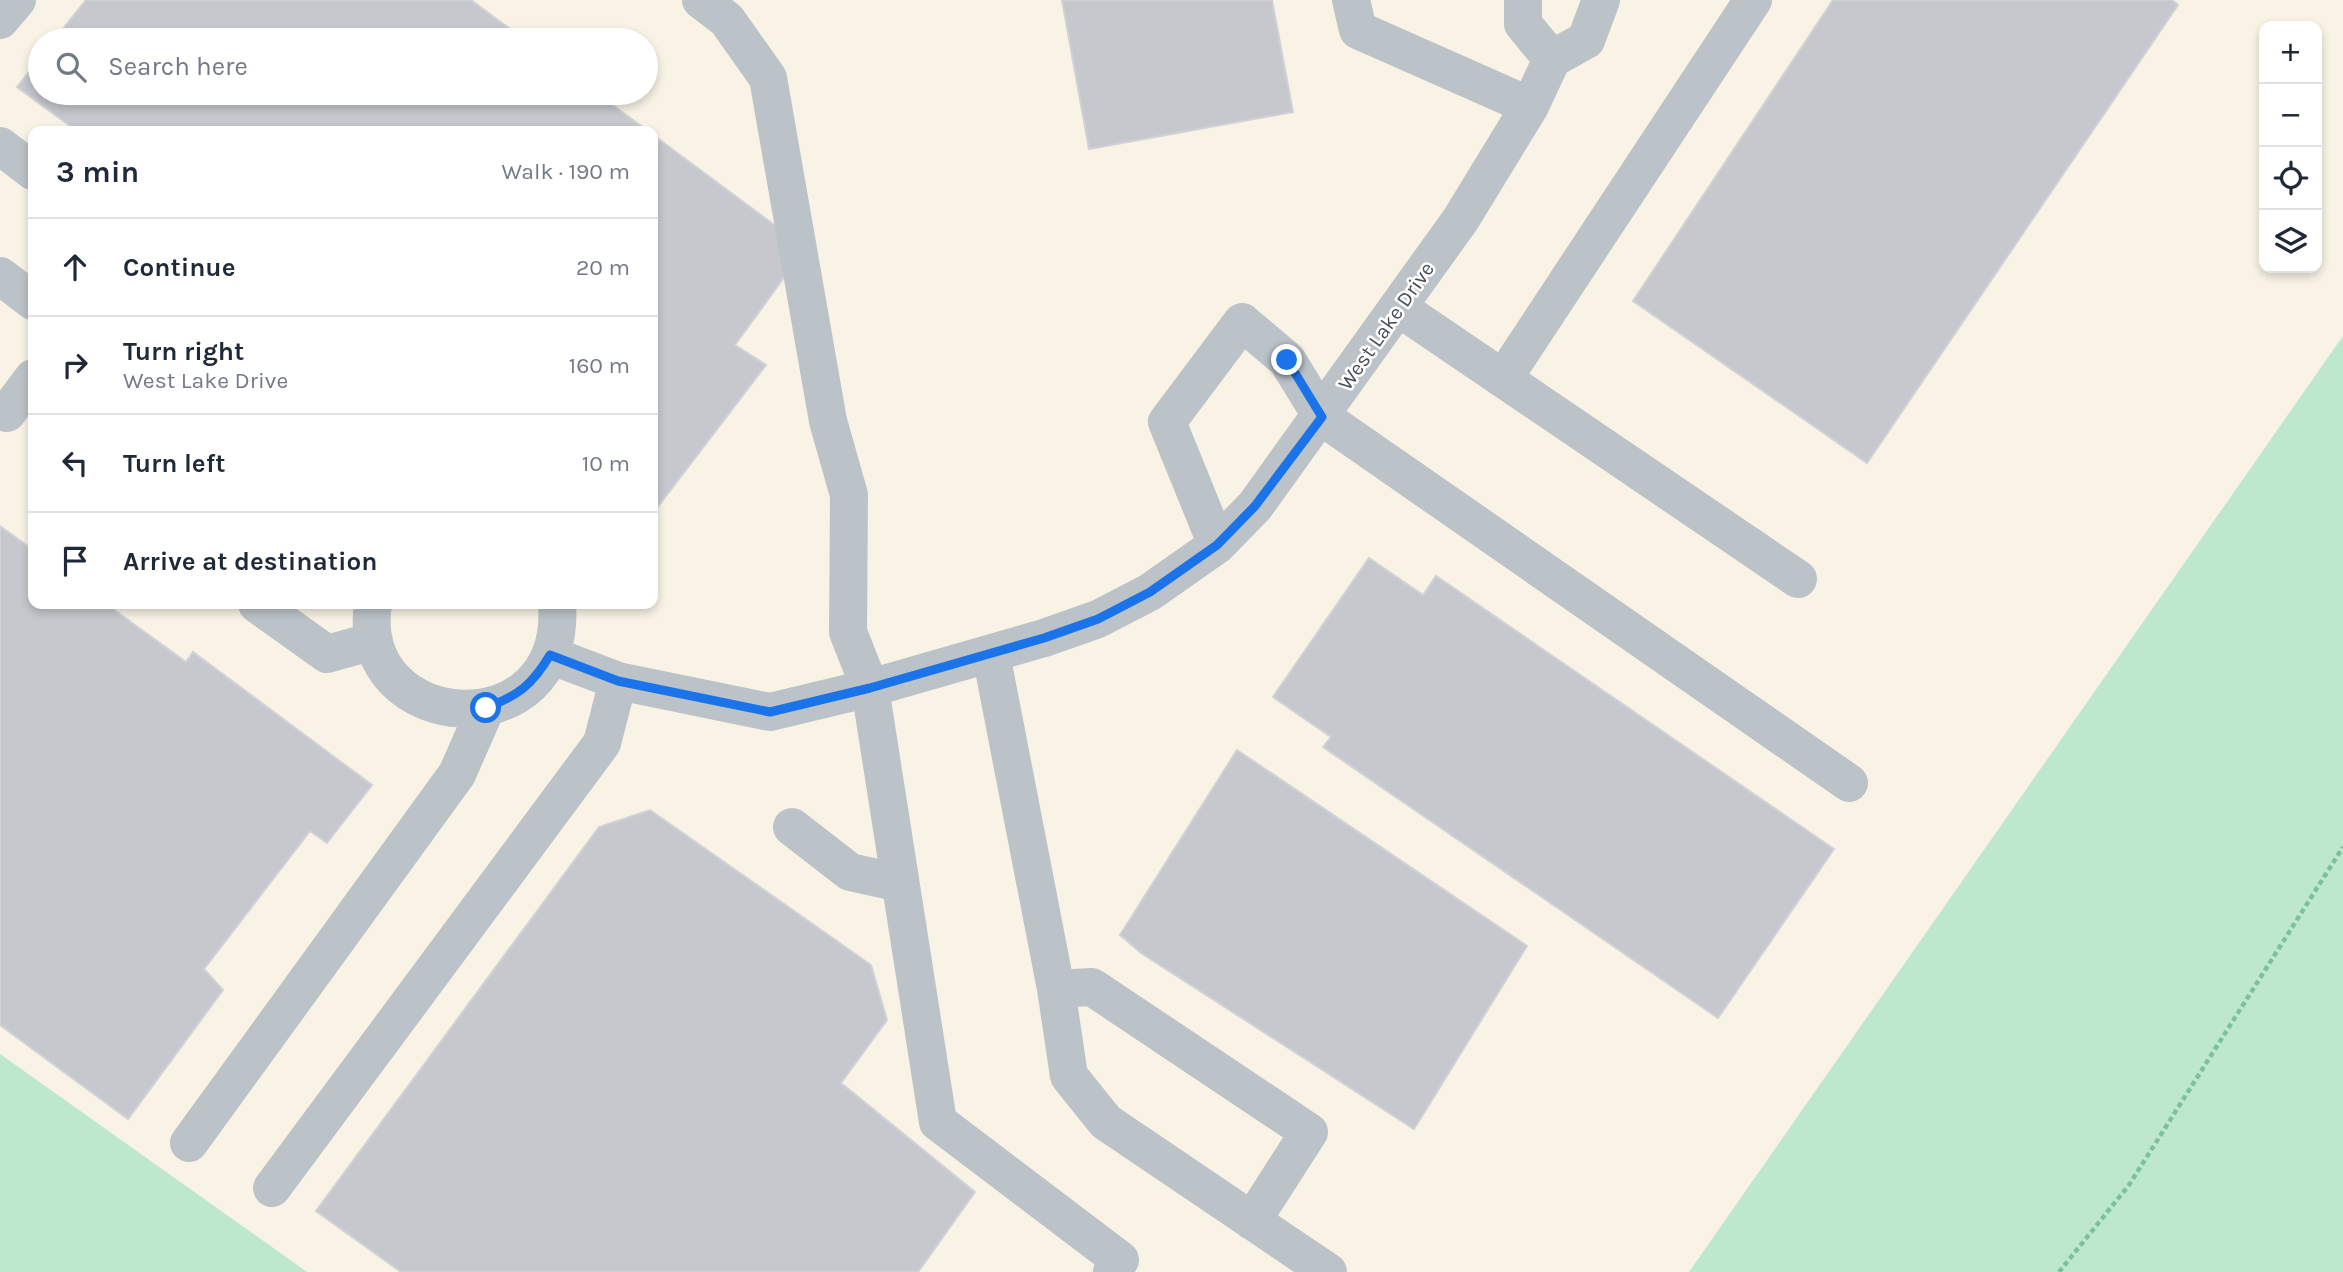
<!DOCTYPE html>
<html lang="en">
<head>
<meta charset="utf-8">
<style>
	:root { --surface:#fff; --page:#f2f2f3; --text:#1f2937; --muted:#747a83; --line:#e0e1e3 }
	body { margin:0; font-family:Karla,sans-serif; background:var(--page); color:var(--text) }
	.controls { position:absolute; right:21px; top:21px; display:grid; overflow:hidden; border-radius:14px; box-shadow:0 4px 10px #0003 }
	.controls button { width:63px; height:63px; display:grid; place-items:center; padding:0; border:0; border-bottom:2px solid var(--line); background:var(--surface); color:var(--text); font:35px sans-serif }
	.stop { position:absolute; width:21px; height:21px; margin:-16px; border:5px solid #1a73e8; border-radius:50%; background:#fff }
	.stop.end { background:#1a73e8; border-color:#fff; box-shadow:0 2px 7px #0008 }
	.list { margin:0; padding:0; list-style:none }
	h2 { display:flex; justify-content:space-between; align-items:center; height:91px; margin:0; padding:0 28px; font-size:30px }
	h2 small { font-size:23px; font-weight:400; color:var(--muted) }
	.list li { display:grid; grid-template-columns:46px 1fr auto; gap:21px; align-items:center; box-sizing:border-box; height:98px; padding:0 28px; border-top:2px solid var(--line) }
	.list b { display:block; font-size:26px; white-space:nowrap }
	.list p { margin:0; font-size:23px; white-space:nowrap; color:var(--muted) }
	.list em { font-size:23px; font-style:normal; color:var(--muted) }
	.icon { flex:none; width:38px; height:38px; fill:none; stroke:currentColor; stroke-width:2; stroke-linecap:round; stroke-linejoin:round }
	.map { position:relative; flex:none; width:2343px; height:1272px; overflow:hidden }
	.search { position:absolute; background:var(--surface); box-shadow:0 4px 10px #0003; left:28px; top:28px; width:630px; height:77px; display:flex; align-items:center; gap:18px; box-sizing:border-box; padding:0 24px; border-radius:38px; color:var(--muted); font-size:26px }
	.panel { position:absolute; background:var(--surface); box-shadow:0 4px 10px #0003; left:28px; top:126px; width:630px; height:483px; border-radius:14px }
	.map>svg:first-child { display:block }
	.commercial { fill:#f8f3e5; fill-rule:evenodd }
	.green { fill:#bee8ce }
	.building { fill:#c7c8ce; stroke:#d0d2d6; stroke-width:2 }
	.lines { fill:none; stroke-linecap:round; stroke-linejoin:round }
	.path { stroke:#7bc19e; stroke-width:4.5; stroke-dasharray:5 3.5; stroke-linecap:butt }
	.minor { stroke:#bbc3c9; stroke-width:38 }
	.route { stroke:#1a73e8; stroke-width:9 }
	.labels { text-anchor:middle; stroke-width:5; stroke-linejoin:round; paint-order:stroke }
	.street-label { font-size:21px; fill:#464f56; stroke:#fff }
</style>
</head>
<body>
<div class="map">
<svg width="2343" height="1272" viewBox="0 0 2343 1272">
	<rect width="100%" height="100%" fill="#eeecec"/>
	<path class="commercial" d="M 0,0 L 2343,0 L 2343,336 L 1689,1272 L 307,1272 L 0,1054 ZM 2264,26 L 2317,26 L 2317,268 L 2264,268 ZM 40,40 L 646,40 L 646,93 L 40,93 ZM 33,131 L 653,131 L 653,604 L 33,604 Z"/>
	<path class="green" d="M 2343,336 L 2343,1272 L 1689,1272 Z
		M 0,1054 L 307,1272 L 0,1272 Z"/>
	<path class="building" d="M 86,0 L 471,0 L 525,40 L 54,40 Z
		M 1062,0 L 1272,0 L 1293,112 L 1089,149 Z
		M 1833,0 L 2172,0 L 2178,5 L 1867,463 L 1633,301 Z
		M 40,58 L 40,93 L 596,93 L 648,131 L 77,131 L 17,87 Z
		M 653,135 L 780,229 L 790,269 L 735,345 L 766,365 L 653,513 Z
		M 0,526 L 33,550 L 33,604 L 106,604 L 186,662 L 193,652 L 372,785 L 327,843 L 310,831 L 204,969 L 223,990 L 128,1119 L 0,1025 Z
		M 1369,558 L 1423,595 L 1436,576 L 1834,849 L 1718,1018 L 1323,747 L 1331,737 L 1273,697 Z
		M 1237,750 L 1527,946 L 1414,1129 L 1141,953 L 1120,935 Z
		M 650,810 L 871,965 L 887,1020 L 841,1083 L 975,1192 L 918,1272 L 401,1272 L 316,1211 L 599,827 Z"/>
	<g class="lines">
		<path class="path" d="M 2059,1272 L 2129,1185 L 2343,847"/>
		<path class="minor" d="M 701,0 L 727,20 L 768,78 L 828,421 L 849,495 L 848,632 L 870,688 L 938,1122 L 1120,1260 L 1112,1272
			M 1351,0 L 1358,30 L 1530,106
			M 1523,0 L 1523,24 L 1552,59
			M 0,20 L 17,0
			M 0,146 L 33,171
			M 0,276 L 33,301
			M 1399,308 L 1798,579
			M 1503,379 L 1753,0
			M 7,413 L 33,378
			M 1217,545 L 1167,422 L 1242,322 L 1287,360 L 1322,417 L 1849,783
			M 257,604 L 327,654 L 374,641
			M 373,604 C 353,736 568,751 557,604
			M 991,654 L 1056,989 L 1069,1076 L 1106,1122 L 1328,1272
			M 550,655 L 618,681 L 770,712 L 870,688 L 1044,638 L 1098,619 L 1150,592 L 1217,545 L 1255,506 L 1461,219 L 1530,106 L 1552,59 L 1586,40 L 1601,0
			M 792,827 L 850,872 L 900,883
			M 1056,989 L 1092,987 L 1309,1132 L 1252,1221
			M 189,1143 L 457,774 L 486,708
			M 272,1188 L 602,743 L 618,681"/>
	</g>
	<g class="lines">
		<path class="route" d="M 486,708 C 519,695 532,685 550,655 L 618,681 L 770,712 L 870,688 L 1044,638 L 1098,619 L 1150,592 L 1217,545 L 1255,506 L 1322,417 L 1287,360"/>
	</g>
	<g class="labels">
		<g class="street-label">
			<text transform="translate(1386 326) rotate(-55)" y="7">West Lake Drive</text>
		</g>
	</g>
</svg>
<div class="controls">
<button>+</button>
<button>−</button>
<button><svg class="icon" aria-label="locate" viewBox="0 0 24 24"><circle cx="12" cy="12" r="6"/><path d="M12 2v4M12 18v4M2 12h4M18 12h4"/></svg></button>
<button><svg class="icon" aria-label="layers" viewBox="0 0 24 24"><path d="M12 4l9 5-9 5-9-5zM3 14l9 5 9-5"/></svg></button>
</div>
<div class="stop" style="left:486px;top:708px"></div>
<div class="stop end" style="left:1287px;top:360px"></div>
<div class="search"><svg class="icon" aria-label="search" viewBox="0 0 24 24"><circle cx="10" cy="10" r="6"/><path d="M15 15l6 6"/></svg>Search here</div>
<section class="panel">
<h2>3 min<small>Walk · 190 m</small></h2>
<ul class="list">
<li><svg class="icon" aria-label="ahead" viewBox="0 0 24 24"><path d="M12 20V5M6 11l6-6 6 6"/></svg><div><b>Continue</b></div><em>20 m</em></li>
<li><svg class="icon" aria-label="right" viewBox="0 0 24 24"><path d="M7 20v-9h11M14 6l5 5-5 5"/></svg><div><b>Turn right</b><p>West Lake Drive</p></div><em>160 m</em></li>
<li><svg class="icon" aria-label="left" viewBox="0 0 24 24"><path d="M17 20v-9H6M10 6l-5 5 5 5"/></svg><div><b>Turn left</b></div><em>10 m</em></li>
<li><svg class="icon" aria-label="arrive" viewBox="0 0 24 24"><path d="M6 21V4h12l-3 4 3 4H6"/></svg><div><b>Arrive at destination</b></div></li>
</ul>
</section>
</div>
</body>
</html>
